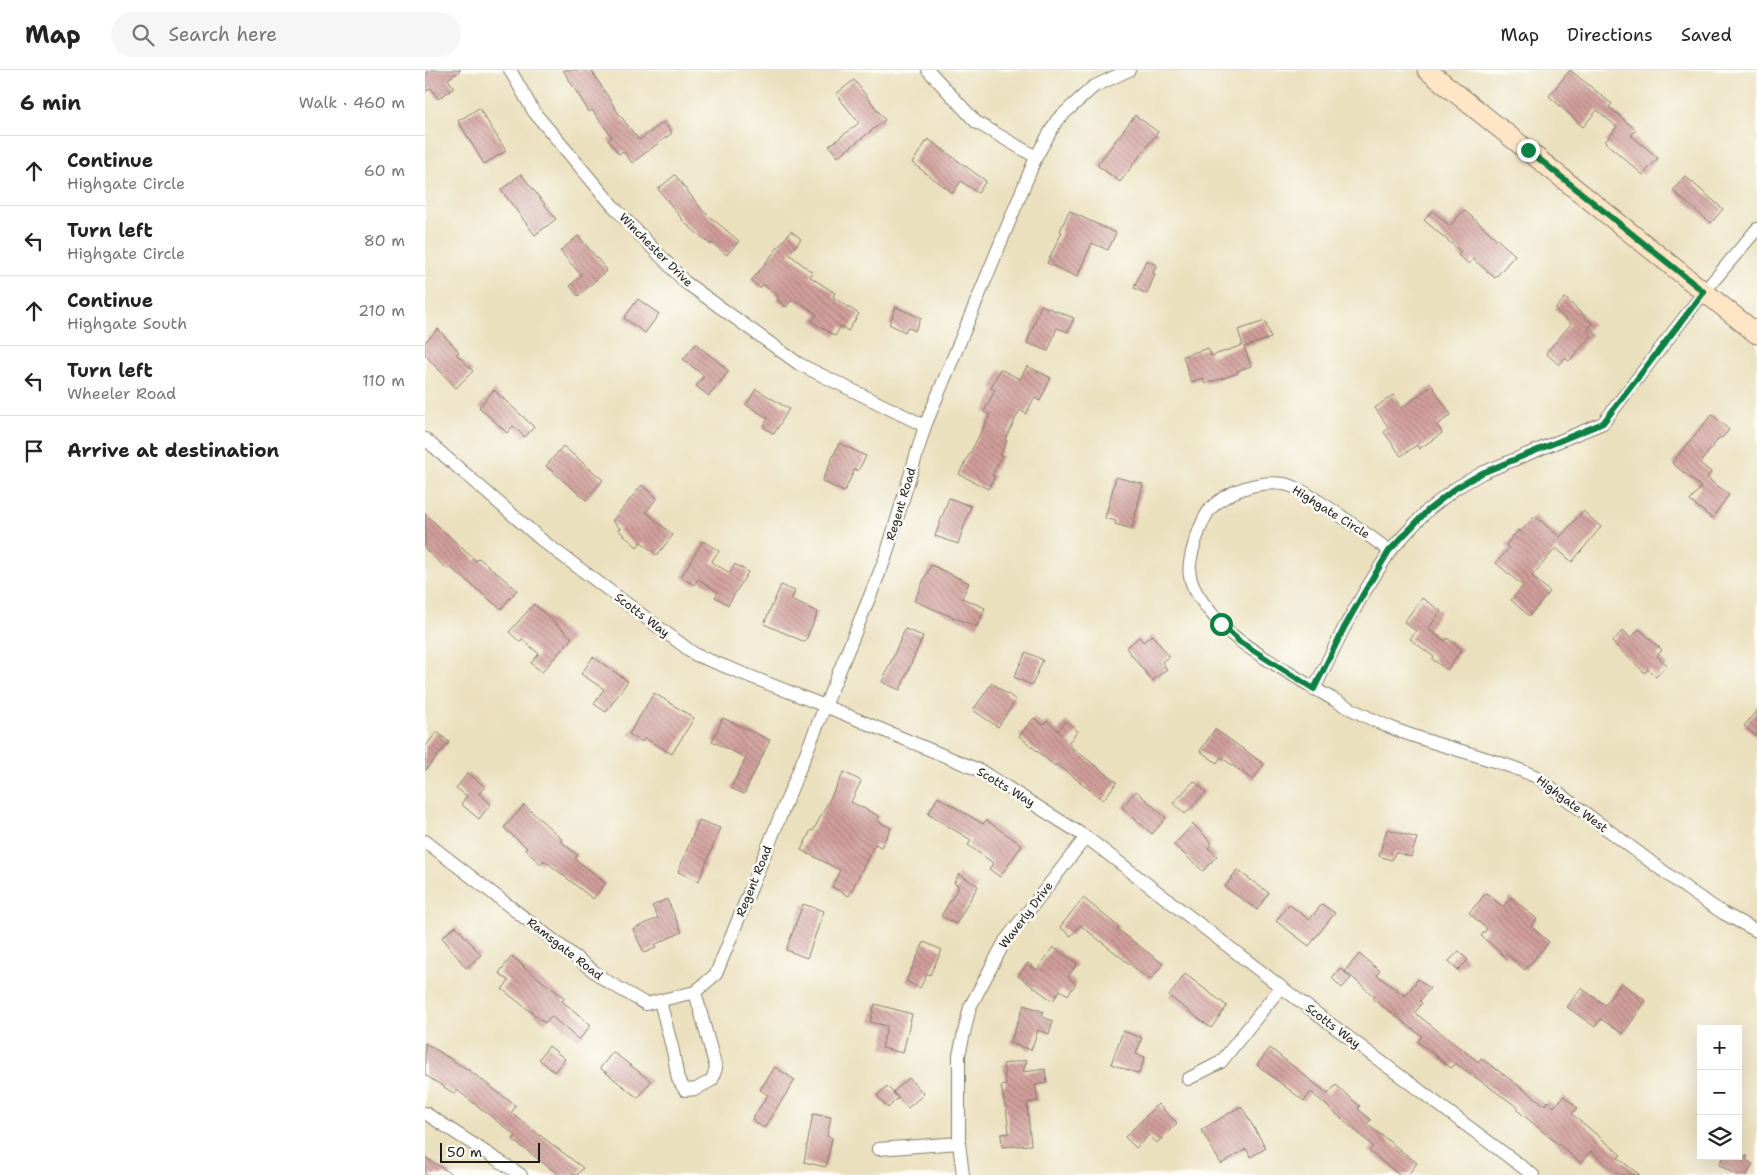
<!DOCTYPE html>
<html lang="en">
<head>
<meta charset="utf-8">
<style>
	:root { --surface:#fff; --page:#f6f6f6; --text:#222; --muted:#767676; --line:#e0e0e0 }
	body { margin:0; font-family:"Shantell Sans",sans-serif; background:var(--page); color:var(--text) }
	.controls { position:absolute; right:15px; bottom:15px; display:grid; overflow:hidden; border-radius:0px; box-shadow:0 5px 20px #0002 }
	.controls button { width:45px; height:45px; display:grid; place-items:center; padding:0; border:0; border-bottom:1px solid var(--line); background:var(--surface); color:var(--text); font:25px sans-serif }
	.scale { position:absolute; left:15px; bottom:12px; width:100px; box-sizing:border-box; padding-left:5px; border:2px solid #1c1c1c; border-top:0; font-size:14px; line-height:18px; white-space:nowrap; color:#1c1c1c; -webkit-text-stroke:4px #fdfcf7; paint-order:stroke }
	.stop { position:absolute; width:15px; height:15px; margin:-11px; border:4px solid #0b8043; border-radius:50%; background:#fff }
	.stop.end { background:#0b8043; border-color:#fff; box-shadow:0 1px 5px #0008 }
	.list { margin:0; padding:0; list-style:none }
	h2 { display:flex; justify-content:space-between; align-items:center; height:65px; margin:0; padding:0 20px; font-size:21px }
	h2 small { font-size:16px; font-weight:400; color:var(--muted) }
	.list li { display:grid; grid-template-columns:32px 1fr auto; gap:15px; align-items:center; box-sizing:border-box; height:70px; padding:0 20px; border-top:1px solid var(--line) }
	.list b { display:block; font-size:19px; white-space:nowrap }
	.list p { margin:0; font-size:16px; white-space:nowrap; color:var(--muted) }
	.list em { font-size:16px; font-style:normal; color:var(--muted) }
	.icon { flex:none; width:28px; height:28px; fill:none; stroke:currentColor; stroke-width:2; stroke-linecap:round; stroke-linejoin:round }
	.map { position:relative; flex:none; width:1332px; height:1105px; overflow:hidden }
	header { display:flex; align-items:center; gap:30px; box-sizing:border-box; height:70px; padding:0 25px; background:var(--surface); border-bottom:1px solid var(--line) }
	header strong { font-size:24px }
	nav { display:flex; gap:28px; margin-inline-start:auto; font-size:18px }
	.search { width:350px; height:45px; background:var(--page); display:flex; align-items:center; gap:12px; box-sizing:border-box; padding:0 18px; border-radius:28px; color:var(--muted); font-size:19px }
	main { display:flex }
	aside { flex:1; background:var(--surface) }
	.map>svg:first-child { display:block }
	.building { fill:url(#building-back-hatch) }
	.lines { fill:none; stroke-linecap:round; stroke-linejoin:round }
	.street-casing { stroke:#847e6d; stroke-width:14 }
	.secondary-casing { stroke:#847e6d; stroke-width:21 }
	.street { stroke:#fff; stroke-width:12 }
	.secondary { stroke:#fee5c5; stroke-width:19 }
	.route { stroke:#0b8043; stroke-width:6 }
	.labels { text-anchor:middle; stroke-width:5; stroke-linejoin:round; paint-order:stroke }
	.street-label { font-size:12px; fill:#1c1c1c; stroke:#fdfcf7 }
</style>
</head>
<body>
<header>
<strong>Map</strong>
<div class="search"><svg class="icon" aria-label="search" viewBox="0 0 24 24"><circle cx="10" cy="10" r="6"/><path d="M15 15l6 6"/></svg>Search here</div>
<nav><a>Map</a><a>Directions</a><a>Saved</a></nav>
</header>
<main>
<aside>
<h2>6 min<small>Walk · 460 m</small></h2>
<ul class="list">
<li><svg class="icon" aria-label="ahead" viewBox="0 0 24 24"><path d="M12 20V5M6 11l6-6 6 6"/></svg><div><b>Continue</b><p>Highgate Circle</p></div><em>60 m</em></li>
<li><svg class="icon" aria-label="left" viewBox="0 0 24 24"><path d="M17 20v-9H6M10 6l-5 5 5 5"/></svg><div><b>Turn left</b><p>Highgate Circle</p></div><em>80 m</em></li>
<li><svg class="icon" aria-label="ahead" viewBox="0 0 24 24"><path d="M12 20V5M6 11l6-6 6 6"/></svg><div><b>Continue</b><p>Highgate South</p></div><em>210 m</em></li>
<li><svg class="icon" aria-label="left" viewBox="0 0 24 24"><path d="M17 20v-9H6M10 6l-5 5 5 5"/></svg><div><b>Turn left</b><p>Wheeler Road</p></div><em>110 m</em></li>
<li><svg class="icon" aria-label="arrive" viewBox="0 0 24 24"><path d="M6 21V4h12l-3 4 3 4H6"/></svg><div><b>Arrive at destination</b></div></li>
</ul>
</aside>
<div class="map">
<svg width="1332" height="1105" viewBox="0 0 1332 1105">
	<defs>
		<pattern id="building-back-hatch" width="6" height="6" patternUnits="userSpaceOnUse" patternTransform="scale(1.25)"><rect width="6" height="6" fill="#d19f9b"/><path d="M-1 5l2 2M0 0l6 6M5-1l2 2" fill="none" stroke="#a9817e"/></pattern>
	</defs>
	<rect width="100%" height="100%" fill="#fdfcf7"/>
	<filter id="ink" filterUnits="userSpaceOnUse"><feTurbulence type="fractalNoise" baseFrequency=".02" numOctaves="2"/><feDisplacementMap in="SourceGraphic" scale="10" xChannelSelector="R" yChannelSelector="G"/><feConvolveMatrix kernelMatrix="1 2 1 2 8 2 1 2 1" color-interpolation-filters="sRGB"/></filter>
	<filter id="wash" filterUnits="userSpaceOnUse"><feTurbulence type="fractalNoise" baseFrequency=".0096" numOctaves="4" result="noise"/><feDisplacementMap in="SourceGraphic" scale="20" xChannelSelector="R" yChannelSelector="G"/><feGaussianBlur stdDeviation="1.12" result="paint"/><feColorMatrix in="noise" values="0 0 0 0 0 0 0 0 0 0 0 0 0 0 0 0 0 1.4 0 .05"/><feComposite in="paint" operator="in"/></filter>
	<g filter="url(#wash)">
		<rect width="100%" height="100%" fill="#ebe0be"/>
		<g id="blocks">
			<path class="building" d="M 6,0 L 36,0 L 23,9 L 29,18 L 13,29 L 6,18 L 0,22 L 0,4 Z
				M 138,0 L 166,0 L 194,44 L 214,70 L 239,52 L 247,63 L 207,93 L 198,81 L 194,84 L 183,70 L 187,67 L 167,40 L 164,42 Z
				M 1145,0 L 1187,34 L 1184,37 L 1211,60 L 1206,65 L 1233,88 L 1218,105 L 1180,72 L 1192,57 L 1172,40 L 1158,57 L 1124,26 Z
				M 429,10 L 460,50 L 413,87 L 404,76 L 434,53 L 411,24 Z
				M 54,38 L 81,81 L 59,94 L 33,51 Z
				M 710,45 L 733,62 L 695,112 L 672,95 Z
				M 503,69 L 561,111 L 553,123 L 536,111 L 528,123 L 487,93 Z
				M 96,104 L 131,149 L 110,165 L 76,120 Z
				M 250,105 L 278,141 L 314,171 L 302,185 L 287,173 L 286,175 L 261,154 L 233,119 Z
				M 1260,106 L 1298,139 L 1286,153 L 1248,121 Z
				M 1039,140 L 1090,185 L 1070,208 L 1048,189 L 1044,194 L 1033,185 L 1036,182 L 999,150 L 1007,141 L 1025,156 Z
				M 644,141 L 691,163 L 683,180 L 667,173 L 652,207 L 622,193 L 637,162 L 635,161 Z
				M 366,161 L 376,169 L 364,184 L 388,203 L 385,207 L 410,223 L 408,227 L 434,244 L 423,261 L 416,256 L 410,266 L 387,251 L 392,244 L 368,229 L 361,237 L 352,230 L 354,227 L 338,214 L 335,218 L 326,211 Z
				M 153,166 L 182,200 L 153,226 L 145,216 L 156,205 L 135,181 Z
				M 721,190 L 731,195 L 728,203 L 730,204 L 722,224 L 709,218 Z
				M 1140,228 L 1168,254 L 1162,260 L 1167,265 L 1144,291 L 1140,288 L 1134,295 L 1121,283 L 1146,254 L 1130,239 Z
				M 213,229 L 234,244 L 220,263 L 199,248 Z
				M 616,235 L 649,248 L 643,262 L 632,258 L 623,281 L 602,273 Z
				M 471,237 L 496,248 L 490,261 L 482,257 L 480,262 L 464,254 Z
				M 840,251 L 846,268 L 819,277 L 826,296 L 812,301 L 813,303 L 780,314 L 778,308 L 766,312 L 758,286 L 783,278 L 786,286 L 818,275 L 813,260 Z
				M 13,259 L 34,282 L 31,284 L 48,301 L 31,318 L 0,285 L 0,272 Z
				M 271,274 L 304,301 L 284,326 L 271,316 L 279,306 L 258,289 Z
				M 602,296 L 626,308 L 615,331 L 609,328 L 601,344 L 595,340 L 580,370 L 582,371 L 575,385 L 577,386 L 567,405 L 570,406 L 563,419 L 534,404 L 565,345 L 559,342 L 570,320 L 566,318 L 575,299 L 595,309 Z
				M 1007,316 L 1026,345 L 1012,355 L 1017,363 L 994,379 L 992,375 L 976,386 L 959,362 L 964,358 L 950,338 L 968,325 L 976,338 Z
				M 331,319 L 364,339 L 349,364 L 338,357 L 343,348 L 321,335 Z
				M 69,320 L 109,357 L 100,367 L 88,356 L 82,363 L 54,337 Z
				M 1287,344 L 1304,360 L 1297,368 L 1295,367 L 1275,393 L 1286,402 L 1282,408 L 1304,425 L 1287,448 L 1265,431 L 1276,417 L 1247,393 Z
				M 414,373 L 441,386 L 433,401 L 430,399 L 419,422 L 397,411 Z
				M 138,376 L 178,410 L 161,430 L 121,396 Z
				M 691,407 L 718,414 L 707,459 L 690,454 L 691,451 L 680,448 Z
				M 217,415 L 232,428 L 221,442 L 248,465 L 232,485 L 216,472 L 212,477 L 193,460 L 195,458 L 187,451 Z
				M 524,428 L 546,436 L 533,474 L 510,466 Z
				M 1158,441 L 1176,457 L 1147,492 L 1131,478 L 1107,506 L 1125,522 L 1104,546 L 1086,530 L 1098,516 L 1071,493 L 1084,478 L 1081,475 L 1093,460 L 1095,462 L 1110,446 L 1135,467 Z
				M 0,444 L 51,491 L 54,488 L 92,520 L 76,539 L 25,497 L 22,499 L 0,479 Z
				M 278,471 L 294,481 L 286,492 L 305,503 L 310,494 L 323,502 L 303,535 L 290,527 L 293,522 L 273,509 L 269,515 L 256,507 Z
				M 506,495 L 544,513 L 537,528 L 560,538 L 552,557 L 489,531 Z
				M 356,515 L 370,521 L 366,530 L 393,542 L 380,572 L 339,554 Z
				M 997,528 L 1016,541 L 1003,559 L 1020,571 L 1022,568 L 1037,579 L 1022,600 L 1007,589 L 1009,587 L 985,569 L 991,561 L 979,552 Z
				M 109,534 L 147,568 L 117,602 L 106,593 L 114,584 L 97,569 L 95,572 L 84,562 Z
				M 480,559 L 498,566 L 475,620 L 457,612 Z
				M 1214,559 L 1237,580 L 1232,586 L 1242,595 L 1231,607 L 1223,599 L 1220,603 L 1187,572 L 1198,560 L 1206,568 Z
				M 727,565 L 744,586 L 737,592 L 742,599 L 727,611 L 701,578 L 714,567 L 718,572 Z
				M 601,582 L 618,590 L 607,615 L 589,607 Z
				M 168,587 L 203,611 L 181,642 L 169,634 L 179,619 L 156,604 Z
				M 567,613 L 591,630 L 573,657 L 548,640 Z
				M 229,623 L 269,648 L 247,684 L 220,668 L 217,672 L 204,664 Z
				M 1332,640 L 1332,667 L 1319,656 Z
				M 298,648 L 345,670 L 319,724 L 306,718 L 321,688 L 287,671 Z
				M 609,648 L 618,655 L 622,651 L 633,661 L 641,651 L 653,661 L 643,673 L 647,676 L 646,677 L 692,712 L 678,730 L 632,694 L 630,696 L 594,666 Z
				M 790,659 L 839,694 L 828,710 L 796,687 L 792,693 L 775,681 Z
				M 12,662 L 24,672 L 0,701 L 0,677 Z
				M 419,702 L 436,711 L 426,732 L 454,746 L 452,751 L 466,758 L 456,777 L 450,774 L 424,826 L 407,817 L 415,800 L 376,780 L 386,760 L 388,761 Z
				M 43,703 L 60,717 L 54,724 L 66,734 L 54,749 L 36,734 L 42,726 L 31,718 Z
				M 769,711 L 781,722 L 760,744 L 748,733 Z
				M 711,721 L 741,748 L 727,764 L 697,737 Z
				M 513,727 L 558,754 L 561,750 L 597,775 L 575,807 L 564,799 L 568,793 L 543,775 L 546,770 L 503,744 Z
				M 99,735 L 137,769 L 135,771 L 153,785 L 150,789 L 181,813 L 168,829 L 119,790 L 116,794 L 100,780 L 102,778 L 79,758 Z
				M 274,750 L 295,758 L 274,811 L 253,802 Z
				M 768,754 L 787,773 L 783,778 L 792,786 L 778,801 L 749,775 Z
				M 962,759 L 992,768 L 986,787 L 970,782 L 967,790 L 954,786 Z
				M 812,800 L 844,823 L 832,840 L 800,817 Z
				M 534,804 L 553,816 L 531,854 L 516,846 L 534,816 L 529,813 Z
				M 1061,823 L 1078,837 L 1086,827 L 1112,849 L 1106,856 L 1124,872 L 1100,900 L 1081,884 L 1079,886 L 1056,866 L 1062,859 L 1044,843 Z
				M 658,828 L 694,857 L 692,859 L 738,894 L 725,910 L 655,855 L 646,866 L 635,857 Z
				M 242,829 L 257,862 L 229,875 L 231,878 L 219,883 L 208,859 L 233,848 L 227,836 Z
				M 378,834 L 399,841 L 382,888 L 361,880 Z
				M 864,834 L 884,850 L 897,834 L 910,843 L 884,876 L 851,851 Z
				M 31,856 L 56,885 L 41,898 L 17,867 Z
				M 499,872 L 517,880 L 505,905 L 502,904 L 495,918 L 481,911 Z
				M 628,877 L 652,894 L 643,907 L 651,913 L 643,925 L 635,920 L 628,931 L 593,906 L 603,893 L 612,900 Z
				M 1034,881 L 1043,890 L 1033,900 L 1024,891 Z
				M 934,884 L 955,901 L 952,905 L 980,926 L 993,909 L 1005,918 L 995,931 L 997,933 L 990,943 L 1053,992 L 1056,988 L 1120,1035 L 1123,1031 L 1129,1037 L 1139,1026 L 1152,1038 L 1147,1044 L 1196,1085 L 1193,1088 L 1215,1105 L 1194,1105 L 1166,1081 L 1156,1093 L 1092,1040 L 1094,1038 L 1030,993 L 1026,998 L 993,972 L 997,966 L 948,929 L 950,927 L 920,901 Z
				M 87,886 L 99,896 L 98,897 L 140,928 L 137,931 L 166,955 L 154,970 L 126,946 L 120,953 L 77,919 L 84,911 L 74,903 Z
				M 915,898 L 926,908 L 917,918 L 907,908 Z
				M 760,904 L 802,936 L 786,958 L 744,926 Z
				M 1196,913 L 1221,931 L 1198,964 L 1176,949 L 1170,957 L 1142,937 L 1156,918 L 1180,935 Z
				M 450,934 L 487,944 L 478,983 L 457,978 L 462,956 L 445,952 Z
				M 599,935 L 619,942 L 616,946 L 628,951 L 624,964 L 613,960 L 606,980 L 585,973 Z
				M 698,961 L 717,968 L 711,984 L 720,987 L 714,1004 L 686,994 Z
				M 0,973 L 45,1001 L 91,1036 L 86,1043 L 158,1098 L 152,1105 L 134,1105 L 88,1070 L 91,1066 L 32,1020 L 30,1024 L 0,1005 Z
				M 124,976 L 140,989 L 129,1002 L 114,989 Z
				M 845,978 L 903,1024 L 911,1015 L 935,1036 L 933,1039 L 946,1050 L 942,1054 L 992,1093 L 983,1105 L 974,1105 L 944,1081 L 948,1076 L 886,1022 L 879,1031 L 832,995 Z
				M 188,982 L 226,1011 L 213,1028 L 175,998 Z
				M 602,990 L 598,1002 L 620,999 L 622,1013 L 610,1015 L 613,1031 L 602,1033 L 606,1075 L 577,1077 L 576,1064 L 584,1063 L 581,1036 L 580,1036 L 576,1016 L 581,1015 L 578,994 Z
				M 350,997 L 370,1010 L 339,1058 L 327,1049 L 343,1025 L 335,1020 Z
				M 484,1008 L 499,1024 L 483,1038 L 468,1022 Z
				M 462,1016 L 473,1028 L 463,1038 L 452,1026 Z
				M 733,1034 L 752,1053 L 732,1073 L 724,1065 L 711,1078 L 700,1067 Z
				M 816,1036 L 841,1078 L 826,1087 L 821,1079 L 796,1094 L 776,1060 Z
				M 388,1044 L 406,1047 L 402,1066 L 407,1068 L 401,1097 L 379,1092 Z
				M 1299,1086 L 1323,1086 L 1321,1090 L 1328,1094 L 1322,1105 L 1311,1105 L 1294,1095 Z
				M 0,1087 L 28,1105 L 0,1105 Z"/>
		</g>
	</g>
	<g filter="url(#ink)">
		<use href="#blocks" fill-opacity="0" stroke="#847e6d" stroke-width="1"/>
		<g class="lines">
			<g class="street-casing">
				<path id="street" d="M 85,0 L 109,42 L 188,136 L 260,212 L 374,294 L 500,356
					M 503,0 L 551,52 L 611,87
					M 0,369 L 119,472 L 271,585 L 400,636 L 556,701 L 661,767 L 856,917 L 1108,1105
					M 965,481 C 941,464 918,446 893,431 C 883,425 872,416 859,414 C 834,411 805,419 786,438 C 778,447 774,461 770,472 C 767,482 763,495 765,506 C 767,521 785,542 795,553 C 812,572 834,584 856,598 C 893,621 931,644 972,660 C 1018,678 1067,687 1112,707 L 1265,821 L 1298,843 L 1332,861
					M 889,619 L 919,558 L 940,521 L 965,481 L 985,459 L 1003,440 L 1031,418 L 1057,403 L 1178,353 L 1279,222 L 1332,159
					M 0,771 L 180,910 L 221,934 L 270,922 L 291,904 L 460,489 L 500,356 L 611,87 L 632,50 L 668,17 L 704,0
					M 235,931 L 248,981 L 253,1009 L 260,1020 L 271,1019 L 287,1010 L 291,998 L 270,922
					M 763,1009 L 796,992 L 856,917
					M 0,1043 L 96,1105
					M 453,1079 L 534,1073
					M 538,1105 L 534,1073 L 534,985 L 545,937 L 580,871 L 661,767"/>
			</g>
			<g class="secondary-casing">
				<path id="secondary" d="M 1002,0 L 1332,264"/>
			</g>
			<use href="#street" class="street"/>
			<use href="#secondary" class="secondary"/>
		</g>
	</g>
	<g class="lines" filter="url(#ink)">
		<path class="route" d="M 796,554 L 815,572 L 889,619 L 919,558 L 940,521 L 964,481 L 985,459 L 1003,440 L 1031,418 L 1057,403 L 1178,353 L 1279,222 L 1103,80"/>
	</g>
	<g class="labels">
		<g class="street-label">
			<text transform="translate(231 180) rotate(45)" y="4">Winchester Drive</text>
			<text transform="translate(476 434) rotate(-73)" y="4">Regent Road</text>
			<text transform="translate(906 442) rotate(32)" y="4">Highgate Circle</text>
			<text transform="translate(217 545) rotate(37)" y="4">Scotts Way</text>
			<text transform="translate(581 717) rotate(31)" y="4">Scotts Way</text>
			<text transform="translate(1147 734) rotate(37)" y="4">Highgate West</text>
			<text transform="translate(329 811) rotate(-68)" y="4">Regent Road</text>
			<text transform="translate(601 845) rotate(-53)" y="4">Waverly Drive</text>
			<text transform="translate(140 879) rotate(38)" y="4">Ramsgate Road</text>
			<text transform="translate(908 956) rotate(37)" y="4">Scotts Way</text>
		</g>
	</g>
</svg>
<div class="controls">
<button>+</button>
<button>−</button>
<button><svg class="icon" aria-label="layers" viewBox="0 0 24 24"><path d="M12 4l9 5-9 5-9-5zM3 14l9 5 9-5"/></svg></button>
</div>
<div class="scale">50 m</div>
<div class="stop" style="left:796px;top:554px"></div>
<div class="stop end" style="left:1103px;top:80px"></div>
</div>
</main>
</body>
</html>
